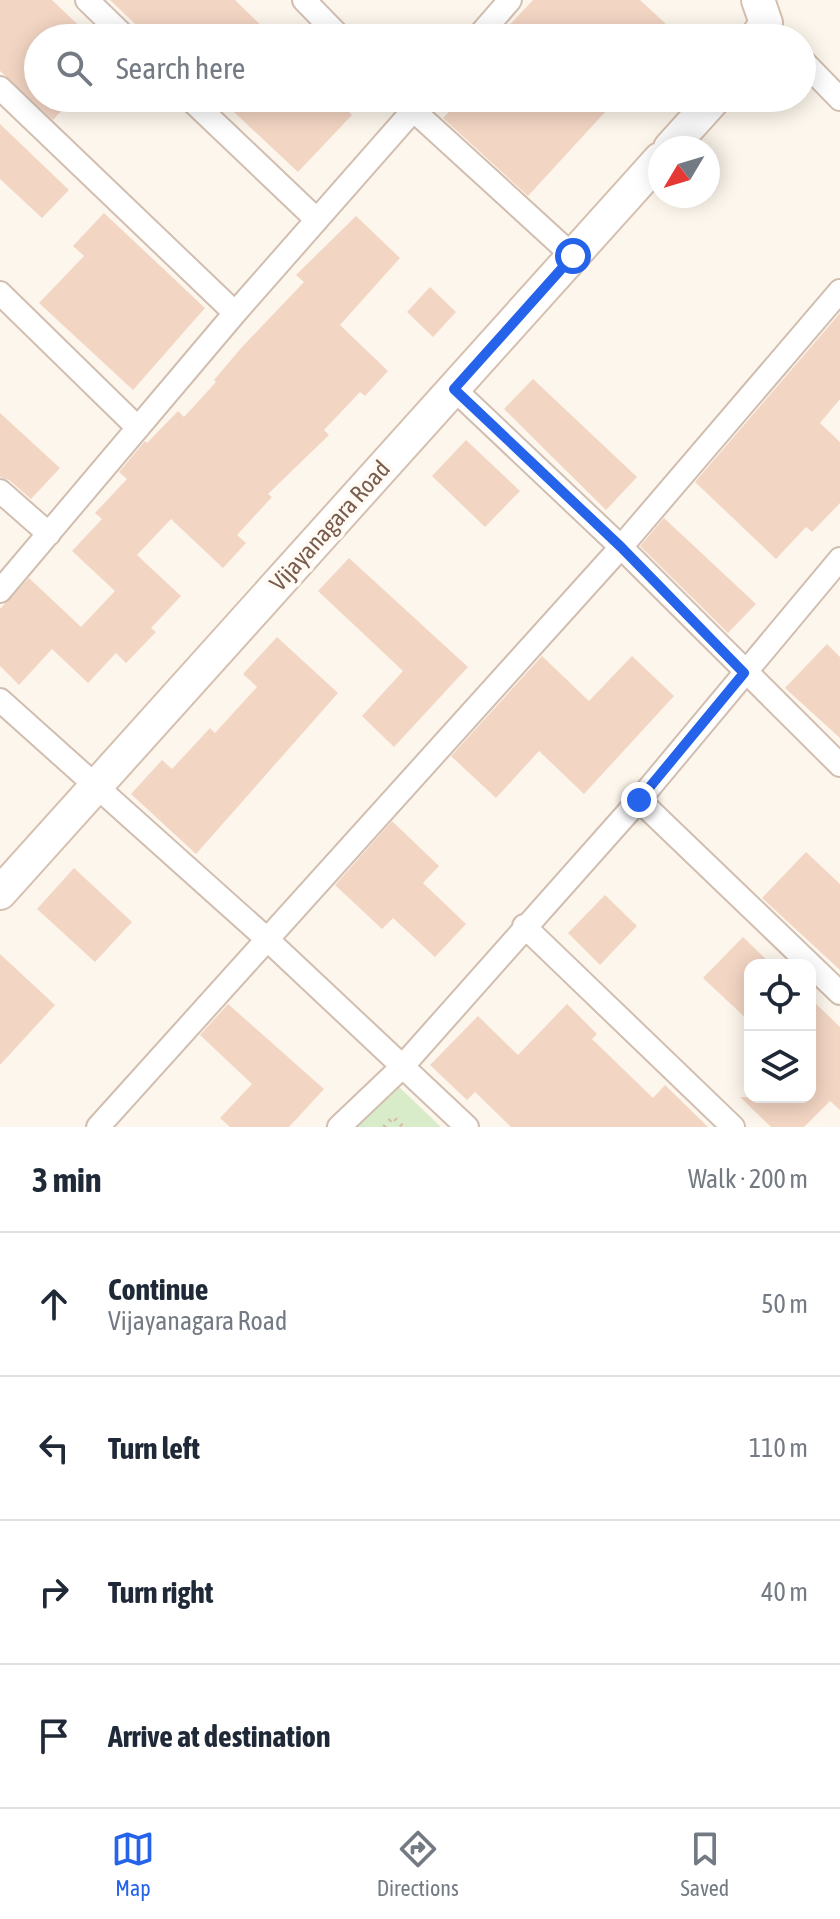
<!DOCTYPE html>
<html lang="en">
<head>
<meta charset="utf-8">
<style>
	:root { --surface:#fff; --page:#f2f2f3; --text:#1f2937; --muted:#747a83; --line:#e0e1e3; --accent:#2563eb }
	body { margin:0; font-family:"Asap Condensed",sans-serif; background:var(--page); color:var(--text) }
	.controls { position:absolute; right:24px; bottom:24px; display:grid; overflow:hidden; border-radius:16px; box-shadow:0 4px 20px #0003 }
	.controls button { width:72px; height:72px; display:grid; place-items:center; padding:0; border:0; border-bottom:2px solid var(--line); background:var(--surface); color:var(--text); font:40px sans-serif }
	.compass { position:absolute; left:648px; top:136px; width:72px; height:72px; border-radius:50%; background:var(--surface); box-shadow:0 4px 20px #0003; rotate:232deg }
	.stop { position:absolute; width:24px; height:24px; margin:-18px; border:6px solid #2563eb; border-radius:50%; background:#fff }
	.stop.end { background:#2563eb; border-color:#fff; box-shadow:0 2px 8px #0008 }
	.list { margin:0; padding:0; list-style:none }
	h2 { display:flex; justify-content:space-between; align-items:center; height:104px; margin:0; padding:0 32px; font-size:34px }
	h2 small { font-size:26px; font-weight:400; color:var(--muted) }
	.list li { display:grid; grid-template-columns:52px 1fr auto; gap:24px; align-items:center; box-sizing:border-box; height:144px; padding:0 32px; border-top:2px solid var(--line) }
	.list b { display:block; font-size:30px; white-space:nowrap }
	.list p { margin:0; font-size:26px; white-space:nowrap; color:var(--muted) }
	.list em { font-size:26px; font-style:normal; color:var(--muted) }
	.icon { flex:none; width:44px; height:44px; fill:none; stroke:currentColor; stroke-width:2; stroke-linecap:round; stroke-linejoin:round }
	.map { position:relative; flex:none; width:840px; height:1127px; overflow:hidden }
	.search { position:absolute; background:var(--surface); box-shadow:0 4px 20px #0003; left:24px; right:24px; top:24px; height:88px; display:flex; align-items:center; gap:20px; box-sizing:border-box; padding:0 28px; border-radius:44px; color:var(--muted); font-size:30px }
	.sheet { height:680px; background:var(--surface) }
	nav { display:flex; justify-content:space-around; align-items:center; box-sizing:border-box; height:112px; border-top:2px solid var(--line); background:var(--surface); font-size:22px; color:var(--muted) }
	nav a { display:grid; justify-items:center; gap:4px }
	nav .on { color:var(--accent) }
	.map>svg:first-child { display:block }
	.green { fill:#d8ecc9 }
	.building { fill:#f3d5c3 }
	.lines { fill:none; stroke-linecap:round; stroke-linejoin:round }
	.street-casing { stroke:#d1beb0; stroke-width:26 }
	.secondary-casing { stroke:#d6c0b0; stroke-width:36 }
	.path { stroke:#d9b8a5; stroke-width:4; stroke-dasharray:2 6; stroke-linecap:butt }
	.street { stroke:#fff; stroke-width:22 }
	.secondary { stroke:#fff; stroke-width:32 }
	.route { stroke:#2563eb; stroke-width:10 }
	.labels { text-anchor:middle; stroke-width:8; stroke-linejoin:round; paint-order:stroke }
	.street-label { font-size:24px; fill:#7a5c4d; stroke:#fffaf3 }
</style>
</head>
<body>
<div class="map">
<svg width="840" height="1127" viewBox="0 0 840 1127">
	<rect width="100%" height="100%" fill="#fdf6ec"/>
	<path class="green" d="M 398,1086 L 441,1127 L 357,1127 Z"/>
	<path class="building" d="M 0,0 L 52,0 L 92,38 L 38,38 L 38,98 L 73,98 L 53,120 L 0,71 Z
		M 110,0 L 235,0 L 274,38 L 150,38 Z
		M 533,0 L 640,0 L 681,38 L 497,38 Z
		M 219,98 L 335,98 L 352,115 L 298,172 Z
		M 462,98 L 618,98 L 528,196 L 443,118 Z
		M 0,124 L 69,190 L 42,218 L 0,179 Z
		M 104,213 L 205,308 L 133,390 L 39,303 L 84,256 L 73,246 Z
		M 356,216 L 400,258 L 340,325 L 388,371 L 365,396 L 360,392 L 324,430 L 329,435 L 268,494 L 272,497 L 237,535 L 246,543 L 223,568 L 171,519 L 137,555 L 181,596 L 151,628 L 156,632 L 126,663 L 116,653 L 88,683 L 52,649 L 19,685 L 0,666 L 0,609 L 29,578 L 81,627 L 115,591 L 72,551 L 102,519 L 95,513 L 127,479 L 119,472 L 145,441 L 147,443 L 178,411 L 184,417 L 216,382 L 214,380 L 242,347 L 304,282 L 296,275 Z
		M 430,287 L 456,312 L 433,337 L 407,312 Z
		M 840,313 L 840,399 L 820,423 L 840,442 L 840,503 L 812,532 L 806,527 L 776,559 L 695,482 Z
		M 533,379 L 637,477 L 606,510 L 504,409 Z
		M 0,413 L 60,468 L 31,499 L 9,480 L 0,477 Z
		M 466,440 L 520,491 L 485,527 L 432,476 Z
		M 664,518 L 756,604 L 728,633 L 640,546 Z
		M 349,558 L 468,667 L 394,747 L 362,716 L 403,671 L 318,591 Z
		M 277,637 L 338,693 L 196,854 L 131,794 L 162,760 L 172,769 L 210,728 L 215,733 L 257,687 L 243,674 Z
		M 827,644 L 840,657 L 840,738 L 785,688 Z
		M 542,656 L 589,701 L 632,656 L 674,696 L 584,794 L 539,751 L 496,798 L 451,756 Z
		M 392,821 L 439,866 L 423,883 L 466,924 L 435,957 L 393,918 L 382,929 L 335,885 Z
		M 806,852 L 840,884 L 840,970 L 762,898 Z
		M 74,868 L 132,922 L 95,962 L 37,909 Z
		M 605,895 L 637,926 L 600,965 L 568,933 Z
		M 743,937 L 772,965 L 750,965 L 750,1022 L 703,978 Z
		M 0,954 L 55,1005 L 0,1065 Z
		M 810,998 L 840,1027 L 840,1110 L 830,1101 L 804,1127 L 771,1127 L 740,1097 L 810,1097 Z
		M 228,1004 L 324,1089 L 289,1127 L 230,1127 L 220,1118 L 252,1084 L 200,1035 Z
		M 567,1004 L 597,1034 L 592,1039 L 653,1098 L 665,1085 L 708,1127 L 511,1127 L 475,1092 L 467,1100 L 430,1065 L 478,1016 L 518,1055 Z"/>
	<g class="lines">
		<g class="street-casing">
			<path id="street" d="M 87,0 L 126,38
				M 304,0 L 341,38
				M 477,38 L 510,0
				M 802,60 L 840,99
				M 0,88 L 235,313
				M 189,98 L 317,220
				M 400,98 L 573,256
				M 0,293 L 138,428
				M 454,389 L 621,547 L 840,765
				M 0,491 L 49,534
				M 0,591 L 235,313 L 424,98
				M 0,700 L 269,941 L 467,1127
				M 639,800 L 840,993
				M 524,926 L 733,1127
				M 98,1127 L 621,547 L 840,291
				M 339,1127 L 401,1068 L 639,800 L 840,559"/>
		</g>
		<g class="secondary-casing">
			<path id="secondary" d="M 756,38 L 766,23 L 758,0
				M 670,148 L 715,98
				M 0,893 L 660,159"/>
		</g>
		<path class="path" d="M 384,1127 L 393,1117 L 403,1127"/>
		<use href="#street" class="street"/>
		<use href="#secondary" class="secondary"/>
	</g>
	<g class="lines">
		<path class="route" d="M 573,256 L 454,389 L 621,547 L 744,673 L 639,800"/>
	</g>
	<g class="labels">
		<g class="street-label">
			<text transform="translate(330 526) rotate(-48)" y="8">Vijayanagara Road</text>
		</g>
	</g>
</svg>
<div class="controls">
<button><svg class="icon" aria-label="locate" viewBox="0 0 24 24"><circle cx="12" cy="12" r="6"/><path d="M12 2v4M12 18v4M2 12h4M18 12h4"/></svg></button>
<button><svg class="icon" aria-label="layers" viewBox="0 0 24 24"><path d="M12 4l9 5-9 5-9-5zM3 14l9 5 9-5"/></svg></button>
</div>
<svg class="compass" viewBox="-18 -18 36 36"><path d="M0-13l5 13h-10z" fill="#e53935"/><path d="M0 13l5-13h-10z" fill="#747a83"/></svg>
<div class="stop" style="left:573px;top:256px"></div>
<div class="stop end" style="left:639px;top:800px"></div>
<div class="search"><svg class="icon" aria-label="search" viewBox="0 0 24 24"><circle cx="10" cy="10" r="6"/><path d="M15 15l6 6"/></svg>Search here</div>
</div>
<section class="sheet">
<h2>3 min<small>Walk · 200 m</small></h2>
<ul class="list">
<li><svg class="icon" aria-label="ahead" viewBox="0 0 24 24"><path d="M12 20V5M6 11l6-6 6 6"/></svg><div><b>Continue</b><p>Vijayanagara Road</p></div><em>50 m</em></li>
<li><svg class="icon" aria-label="left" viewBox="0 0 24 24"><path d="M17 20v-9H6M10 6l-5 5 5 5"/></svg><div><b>Turn left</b></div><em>110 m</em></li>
<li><svg class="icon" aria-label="right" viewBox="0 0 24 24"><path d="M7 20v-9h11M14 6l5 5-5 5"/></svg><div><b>Turn right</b></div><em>40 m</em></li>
<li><svg class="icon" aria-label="arrive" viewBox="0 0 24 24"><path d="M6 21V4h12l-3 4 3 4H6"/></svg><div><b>Arrive at destination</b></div></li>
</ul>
</section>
<nav>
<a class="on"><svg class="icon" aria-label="map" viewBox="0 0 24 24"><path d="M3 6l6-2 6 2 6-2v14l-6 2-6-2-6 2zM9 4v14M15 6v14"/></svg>Map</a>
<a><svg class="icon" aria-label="directions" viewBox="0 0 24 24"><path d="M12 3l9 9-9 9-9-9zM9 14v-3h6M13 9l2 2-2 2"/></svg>Directions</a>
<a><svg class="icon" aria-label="saved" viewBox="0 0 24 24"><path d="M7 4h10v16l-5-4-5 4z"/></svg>Saved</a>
</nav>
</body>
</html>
